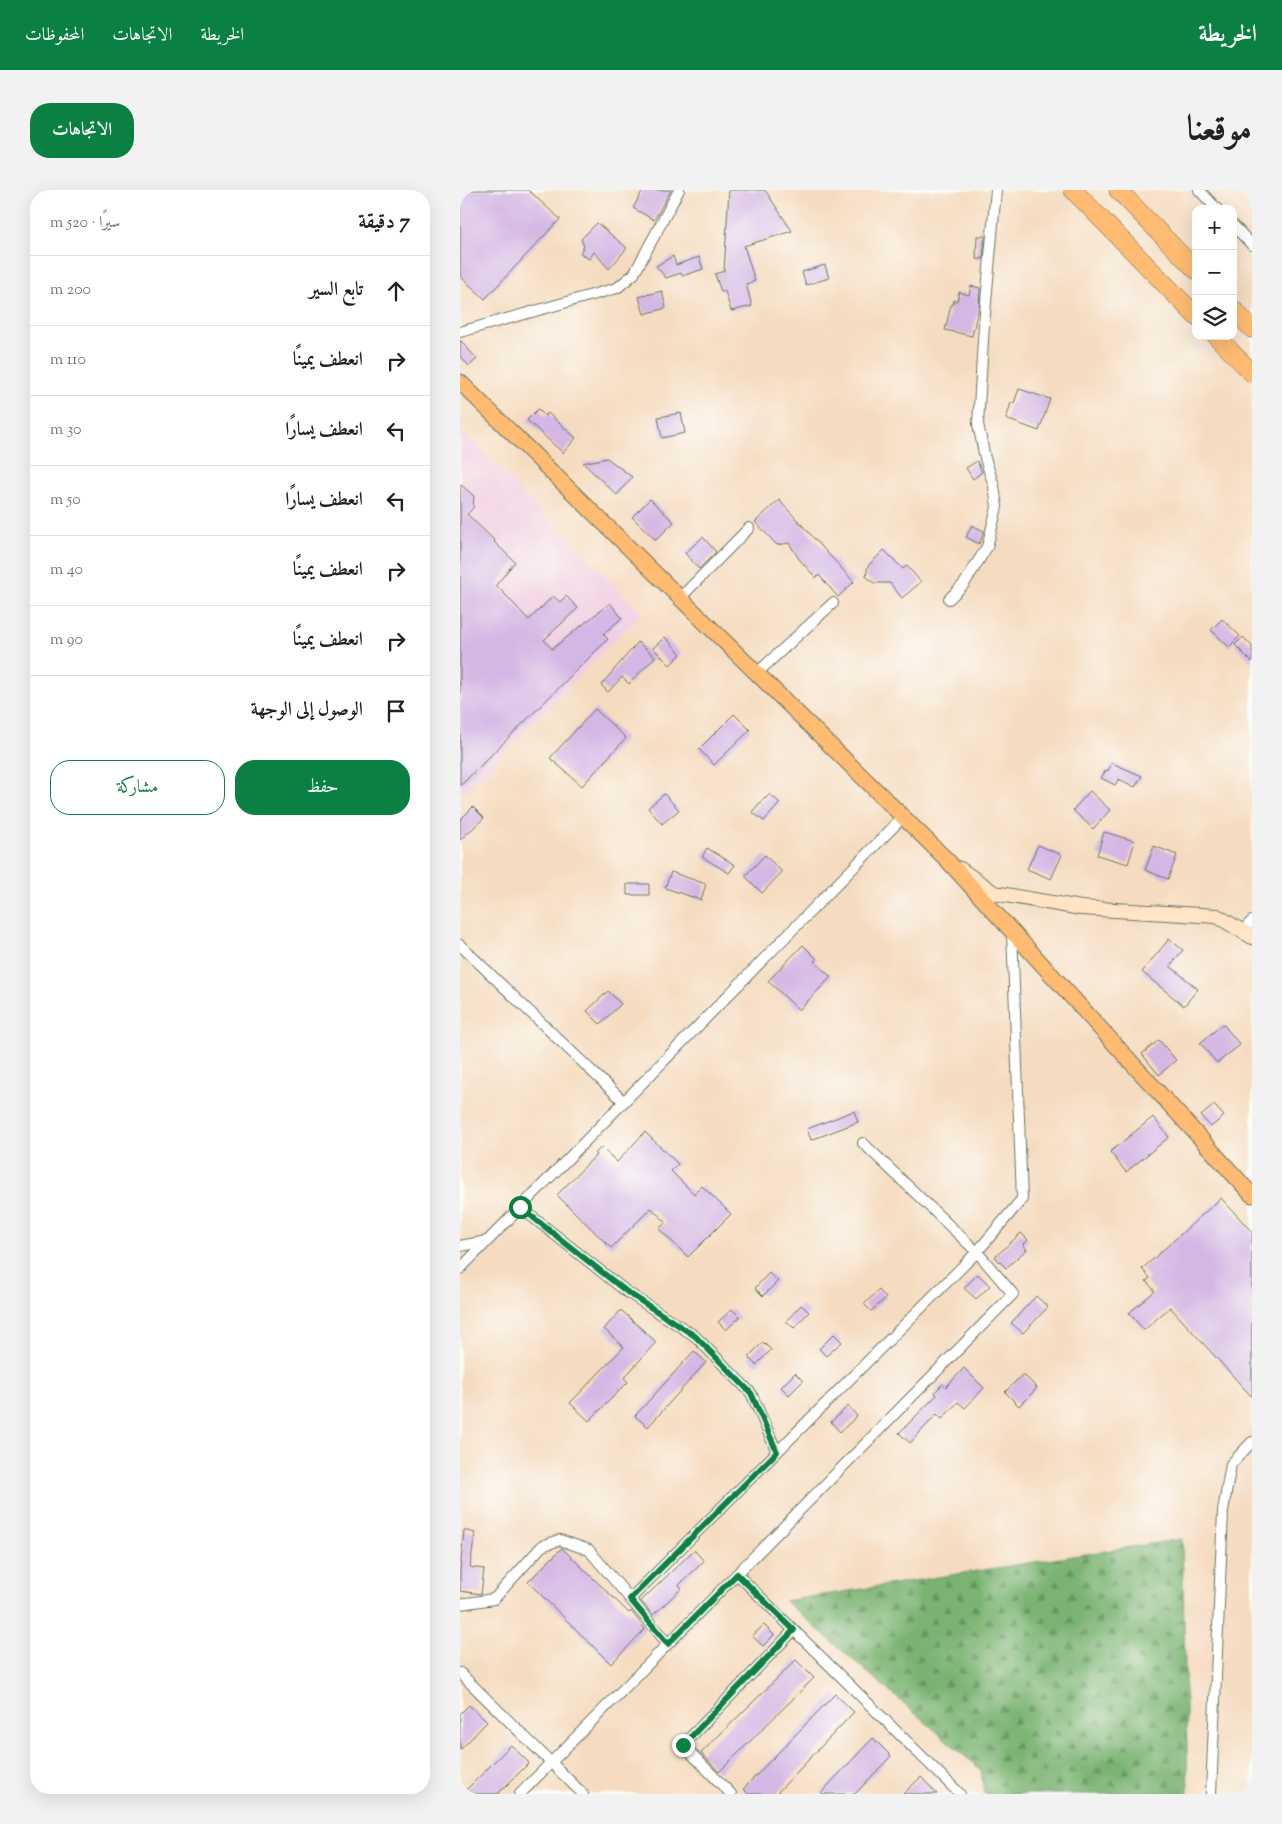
<!DOCTYPE html>
<html lang="ar">
<head>
<meta charset="utf-8">
<style>
	:root { --surface:#fff; --page:#f2f2f2; --text:#222; --muted:#767676; --line:#e0e0e0; --accent:#0b8043 }
	body { margin:0; font-family:"Sorts Mill Goudy",Amiri,serif; background:var(--page); color:var(--text); direction:rtl }
	.controls { position:absolute; right:15px; top:15px; display:grid; overflow:hidden; border-radius:10px; box-shadow:0 5px 20px #0002 }
	.controls button { width:45px; height:45px; display:grid; place-items:center; padding:0; border:0; border-bottom:1px solid var(--line); background:var(--surface); color:var(--text); font:25px sans-serif }
	.stop { position:absolute; width:15px; height:15px; margin:-11px; border:4px solid #0b8043; border-radius:50%; background:#fff }
	.stop.end { background:#0b8043; border-color:#fff; box-shadow:0 1px 5px #0008 }
	.list { margin:0; padding:0; list-style:none }
	h2 { display:flex; justify-content:space-between; align-items:center; height:65px; margin:0; padding:0 20px; font-size:21px }
	h2 small { font-size:16px; font-weight:400; color:var(--muted) }
	.list li { display:grid; grid-template-columns:32px 1fr auto; gap:15px; align-items:center; box-sizing:border-box; height:70px; padding:0 20px; border-top:1px solid var(--line) }
	.list b { display:block; font-size:19px; white-space:nowrap }
	.list em { font-size:16px; font-style:normal; color:var(--muted) }
	.actions { display:flex; gap:10px; padding:15px 20px }
	.actions a { flex:1; padding:11px 0; border:1px solid var(--accent); border-radius:20px; text-align:center; font-size:18px; color:var(--accent) }
	.actions .main { background:var(--accent); color:#fff }
	.icon { flex:none; width:28px; height:28px; fill:none; stroke:currentColor; stroke-width:2; stroke-linecap:round; stroke-linejoin:round }
	.map { position:relative; flex:none; width:792px; height:1604px; overflow:hidden; direction:ltr; border-radius:20px }
	header { display:flex; align-items:center; gap:30px; box-sizing:border-box; height:70px; padding:0 25px; background:var(--accent); color:#fff }
	header strong { font-size:24px }
	nav { display:flex; gap:28px; margin-inline-start:auto; font-size:18px }
	.intro { display:flex; align-items:center; justify-content:space-between; box-sizing:border-box; height:120px; padding:0 30px }
	h1 { margin:0; font-size:35px }
	.button { padding:12px 22px; border-radius:20px; background:var(--accent); color:#fff; font-size:18px; font-weight:700 }
	main { display:flex; gap:30px; padding:0 30px }
	aside { flex:1; background:var(--surface); border-radius:20px; box-shadow:0 5px 20px #0002 }
	.map>svg:first-child { display:block }
	.built { fill:#f1d0e2 }
	.forest { fill:url(#forest-firs); stroke:#4c7853 }
	.building { fill:#d4b7e4 }
	.lines { fill:none; stroke-linecap:round; stroke-linejoin:round }
	.street-casing { stroke:#6a7565; stroke-width:12 }
	.secondary-casing { stroke:#6a7565; stroke-width:16 }
	.primary-casing { stroke:#6a7565; stroke-width:17 }
	.highway-casing { stroke:#6a7565; stroke-width:19 }
	.street { stroke:#fff; stroke-width:10 }
	.secondary { stroke:#ffe4c6; stroke-width:14 }
	.primary { stroke:#febb71; stroke-width:15 }
	.highway { stroke:#febb71; stroke-width:18 }
	.route { stroke:#0b8043; stroke-width:6 }
</style>
</head>
<body>
<header>
<strong>الخريطة</strong>
<nav><a>الخريطة</a><a>الاتجاهات</a><a>المحفوظات</a></nav>
</header>
<div class="intro"><h1>موقعنا</h1><a class="button">الاتجاهات</a></div>
<main>
<div class="map">
<svg width="792" height="1604" viewBox="0 0 792 1604">
	<defs>
		<pattern id="forest-firs" width="22" height="20" patternUnits="userSpaceOnUse" patternTransform="scale(1.25)"><rect width="22" height="20" fill="#7ab472"/><path d="M5 1l3.5 6h-7zM16 11l3.5 6h-7z" fill="#63945e"/></pattern>
	</defs>
	<rect width="100%" height="100%" fill="#fdfcf7"/>
	<filter id="ink" filterUnits="userSpaceOnUse"><feTurbulence type="fractalNoise" baseFrequency=".02" numOctaves="2"/><feDisplacementMap in="SourceGraphic" scale="10" xChannelSelector="R" yChannelSelector="G"/><feConvolveMatrix kernelMatrix="1 2 1 2 8 2 1 2 1" color-interpolation-filters="sRGB"/></filter>
	<filter id="wash" filterUnits="userSpaceOnUse"><feTurbulence type="fractalNoise" baseFrequency=".0096" numOctaves="4" result="noise"/><feDisplacementMap in="SourceGraphic" scale="20" xChannelSelector="R" yChannelSelector="G"/><feGaussianBlur stdDeviation="1.12" result="paint"/><feColorMatrix in="noise" values="0 0 0 0 0 0 0 0 0 0 0 0 0 0 0 0 0 1.4 0 .05"/><feComposite in="paint" operator="in"/></filter>
	<g filter="url(#wash)">
		<rect width="100%" height="100%" fill="#f5dcc0"/>
		<path class="built" d="M 0,240 L 182,423 L 0,606 Z"/>
		<path class="forest" d="M 722,1349 L 728,1604 L 524,1604 L 521,1580 L 325,1411 Z"/>
		<g id="blocks">
			<path class="building" d="M 0,0 L 68,0 L 100,29 L 25,109 L 0,86 Z
				M 183,0 L 211,0 L 194,30 L 173,18 Z
				M 269,0 L 305,0 L 332,41 L 284,56 L 295,91 L 286,94 L 292,116 L 271,121 L 265,101 L 261,102 L 255,84 L 264,81 Z
				M 137,33 L 167,58 L 149,79 L 134,62 L 129,69 L 120,63 L 124,56 L 121,49 Z
				M 517,46 L 525,46 L 523,69 L 516,69 Z
				M 213,66 L 216,75 L 239,67 L 243,79 L 222,86 L 221,83 L 206,88 L 196,76 Z
				M 365,75 L 369,88 L 346,95 L 342,82 Z
				M 511,96 L 520,98 L 519,117 L 512,146 L 485,140 L 491,115 L 493,115 L 494,110 L 497,111 L 499,102 L 509,105 Z
				M 202,101 L 206,118 L 184,124 L 179,107 Z
				M 0,150 L 17,169 L 9,176 L 0,166 Z
				M 559,199 L 590,209 L 579,241 L 546,229 L 551,213 L 554,213 Z
				M 78,219 L 85,226 L 88,223 L 116,248 L 103,263 L 67,230 Z
				M 221,223 L 225,243 L 202,248 L 198,227 Z
				M 147,268 L 172,287 L 157,305 L 123,273 Z
				M 517,271 L 522,282 L 513,289 L 506,278 Z
				M 0,294 L 14,306 L 13,318 L 7,324 L 35,351 L 34,352 L 55,372 L 36,395 L 69,430 L 93,406 L 100,412 L 106,406 L 118,418 L 84,450 L 92,459 L 150,413 L 162,428 L 143,444 L 148,449 L 0,596 Z
				M 190,309 L 214,332 L 196,350 L 172,327 Z
				M 319,310 L 394,392 L 378,407 L 359,385 L 356,388 L 339,369 L 329,353 L 317,355 L 295,332 Z
				M 512,335 L 524,341 L 519,354 L 506,347 Z
				M 243,347 L 256,362 L 239,379 L 225,363 Z
				M 424,360 L 443,379 L 447,376 L 461,392 L 442,408 L 430,393 L 414,393 L 406,386 L 408,376 Z
				M 762,429 L 780,446 L 769,457 L 751,440 Z
				M 205,447 L 221,464 L 210,475 L 193,458 Z
				M 783,447 L 792,456 L 792,472 L 775,455 Z
				M 178,452 L 195,467 L 169,494 L 162,487 L 148,502 L 141,495 Z
				M 135,519 L 166,548 L 122,596 L 90,568 Z
				M 274,524 L 290,540 L 254,575 L 239,559 Z
				M 652,573 L 682,586 L 675,597 L 659,589 L 655,595 L 641,588 L 646,580 L 648,581 Z
				M 630,601 L 650,620 L 633,639 L 613,620 Z
				M 204,604 L 219,620 L 202,634 L 188,618 Z
				M 310,604 L 320,613 L 304,631 L 292,622 L 304,608 L 305,609 Z
				M 13,617 L 24,628 L 0,650 L 0,630 Z
				M 644,642 L 675,651 L 668,674 L 637,665 Z
				M 578,655 L 602,665 L 591,689 L 567,679 Z
				M 694,656 L 717,665 L 708,689 L 685,680 Z
				M 247,658 L 275,675 L 269,683 L 242,667 Z
				M 305,665 L 322,682 L 302,703 L 285,686 Z
				M 211,682 L 246,694 L 241,710 L 205,698 Z
				M 167,694 L 189,694 L 189,705 L 167,705 Z
				M 709,749 L 723,760 L 710,776 L 738,799 L 724,816 L 682,782 Z
				M 343,755 L 357,769 L 354,771 L 371,787 L 339,820 L 308,791 Z
				M 148,801 L 161,814 L 140,834 L 127,821 Z
				M 763,834 L 780,855 L 757,873 L 740,853 Z
				M 699,850 L 716,870 L 699,885 L 682,864 Z
				M 754,915 L 764,926 L 751,937 L 741,926 Z
				M 394,921 L 398,932 L 351,950 L 347,939 Z
				M 693,927 L 709,947 L 666,982 L 650,962 Z
				M 185,942 L 218,974 L 211,981 L 234,1004 L 242,996 L 271,1024 L 228,1067 L 199,1039 L 206,1032 L 191,1018 L 151,1058 L 97,1005 L 136,965 L 135,964 L 141,957 L 157,972 Z
				M 761,1008 L 792,1042 L 792,1207 L 710,1117 L 684,1140 L 669,1123 L 695,1101 L 686,1091 L 690,1088 L 682,1079 Z
				M 561,1043 L 568,1050 L 563,1055 L 567,1059 L 546,1078 L 535,1067 Z
				M 309,1083 L 318,1091 L 303,1106 L 295,1098 Z
				M 518,1084 L 530,1096 L 516,1109 L 504,1098 Z
				M 419,1100 L 426,1108 L 411,1121 L 404,1114 Z
				M 576,1106 L 588,1117 L 563,1143 L 551,1133 Z
				M 341,1115 L 349,1122 L 334,1138 L 326,1131 Z
				M 272,1119 L 280,1127 L 266,1140 L 258,1132 Z
				M 161,1120 L 196,1152 L 164,1188 L 168,1192 L 129,1231 L 110,1213 L 164,1157 L 144,1139 Z
				M 374,1144 L 382,1152 L 366,1166 L 359,1159 Z
				M 303,1152 L 311,1160 L 296,1175 L 288,1167 Z
				M 234,1161 L 246,1172 L 188,1237 L 175,1226 Z
				M 504,1178 L 524,1198 L 505,1218 L 498,1212 L 482,1229 L 477,1224 L 450,1253 L 439,1243 L 477,1205 L 475,1202 L 483,1194 L 486,1197 Z
				M 335,1183 L 343,1191 L 329,1205 L 321,1197 Z
				M 563,1184 L 577,1198 L 559,1216 L 545,1202 Z
				M 388,1216 L 397,1226 L 380,1242 L 371,1232 Z
				M 4,1340 L 15,1343 L 10,1377 L 24,1379 L 21,1404 L 0,1401 L 0,1380 Z
				M 102,1358 L 169,1423 L 171,1421 L 185,1439 L 151,1474 L 68,1392 Z
				M 234,1360 L 244,1371 L 219,1395 L 222,1398 L 193,1425 L 181,1411 Z
				M 304,1435 L 314,1445 L 303,1456 L 292,1446 Z
				M 336,1470 L 354,1488 L 259,1582 L 241,1563 Z
				M 375,1504 L 394,1522 L 316,1604 L 288,1604 L 283,1599 Z
				M 9,1515 L 27,1532 L 0,1560 L 0,1524 Z
				M 413,1548 L 431,1566 L 395,1604 L 360,1604 Z
				M 51,1555 L 69,1573 L 38,1604 L 2,1604 Z
				M 461,1587 L 477,1604 L 443,1604 Z"/>
		</g>
	</g>
	<g filter="url(#ink)">
		<use href="#blocks" fill-opacity="0" stroke="#6a7565" stroke-width="1"/>
		<g class="lines">
			<g class="street-casing">
				<path id="street" d="M 739,0 L 757,19
					M 773,35 L 792,55
					M 0,142 L 157,98 L 174,84 L 219,0
					M 220,408 L 289,338
					M 489,409 L 504,394 L 527,357 L 537,317 L 534,296 L 525,268 L 518,234 L 524,134 L 536,0
					M 297,483 L 373,413
					M 782,741 L 792,731
					M 0,755 L 164,912
					M 60,1017 L 167,1102 L 235,1146 L 291,1203 L 317,1262
					M 0,1056 L 27,1051
					M 0,1079 L 443,627
					M 277,1384 L 500,1604
					M 170,1409 L 517,1062 L 403,953
					M 0,1414 L 34,1409 L 82,1356 L 100,1350 L 129,1360 L 208,1454
					M 0,1483 L 123,1604
					M 60,1604 L 553,1104 L 517,1062 L 562,1009 L 552,742
					M 271,1604 L 223,1555 L 334,1440
					M 751,1604 L 763,1321 L 771,1274 L 792,1252"/>
			</g>
			<g class="secondary-casing">
				<path id="secondary" d="M 500,679 L 534,703 L 621,718 L 757,726 L 792,747"/>
			</g>
			<g class="primary-casing">
				<path id="primary" d="M 0,192 L 487,670 L 792,1005"/>
			</g>
			<g class="highway-casing">
				<path id="highway" d="M 613,0 L 736,126
					M 658,0 L 736,80
					M 773,119 L 792,139
					M 756,146 L 792,183"/>
			</g>
			<use href="#street" class="street"/>
			<use href="#secondary" class="secondary"/>
			<use href="#primary" class="primary"/>
			<use href="#highway" class="highway"/>
		</g>
	</g>
	<g class="lines" filter="url(#ink)">
		<path class="route" d="M 60,1017 L 167,1102 L 235,1146 L 291,1203 L 317,1262 L 170,1409 L 208,1454 L 277,1384 L 334,1440 L 223,1555"/>
	</g>
</svg>
<div class="controls">
<button>+</button>
<button>−</button>
<button><svg class="icon" aria-label="layers" viewBox="0 0 24 24"><path d="M12 4l9 5-9 5-9-5zM3 14l9 5 9-5"/></svg></button>
</div>
<div class="stop" style="left:60px;top:1017px"></div>
<div class="stop end" style="left:223px;top:1555px"></div>
</div>
<aside>
<h2>7 دقيقة<small>سيرًا · 520 m</small></h2>
<ul class="list">
<li><svg class="icon" aria-label="ahead" viewBox="0 0 24 24"><path d="M12 20V5M6 11l6-6 6 6"/></svg><div><b>تابع السير</b></div><em>200 m</em></li>
<li><svg class="icon" aria-label="right" viewBox="0 0 24 24"><path d="M7 20v-9h11M14 6l5 5-5 5"/></svg><div><b>انعطف يمينًا</b></div><em>110 m</em></li>
<li><svg class="icon" aria-label="left" viewBox="0 0 24 24"><path d="M17 20v-9H6M10 6l-5 5 5 5"/></svg><div><b>انعطف يسارًا</b></div><em>30 m</em></li>
<li><svg class="icon" aria-label="left" viewBox="0 0 24 24"><path d="M17 20v-9H6M10 6l-5 5 5 5"/></svg><div><b>انعطف يسارًا</b></div><em>50 m</em></li>
<li><svg class="icon" aria-label="right" viewBox="0 0 24 24"><path d="M7 20v-9h11M14 6l5 5-5 5"/></svg><div><b>انعطف يمينًا</b></div><em>40 m</em></li>
<li><svg class="icon" aria-label="right" viewBox="0 0 24 24"><path d="M7 20v-9h11M14 6l5 5-5 5"/></svg><div><b>انعطف يمينًا</b></div><em>90 m</em></li>
<li><svg class="icon" aria-label="arrive" viewBox="0 0 24 24"><path d="M6 21V4h12l-3 4 3 4H6"/></svg><div><b>الوصول إلى الوجهة</b></div></li>
</ul>
<div class="actions"><a class="main">حفظ</a><a>مشاركة</a></div>
</aside>
</main>
</body>
</html>
